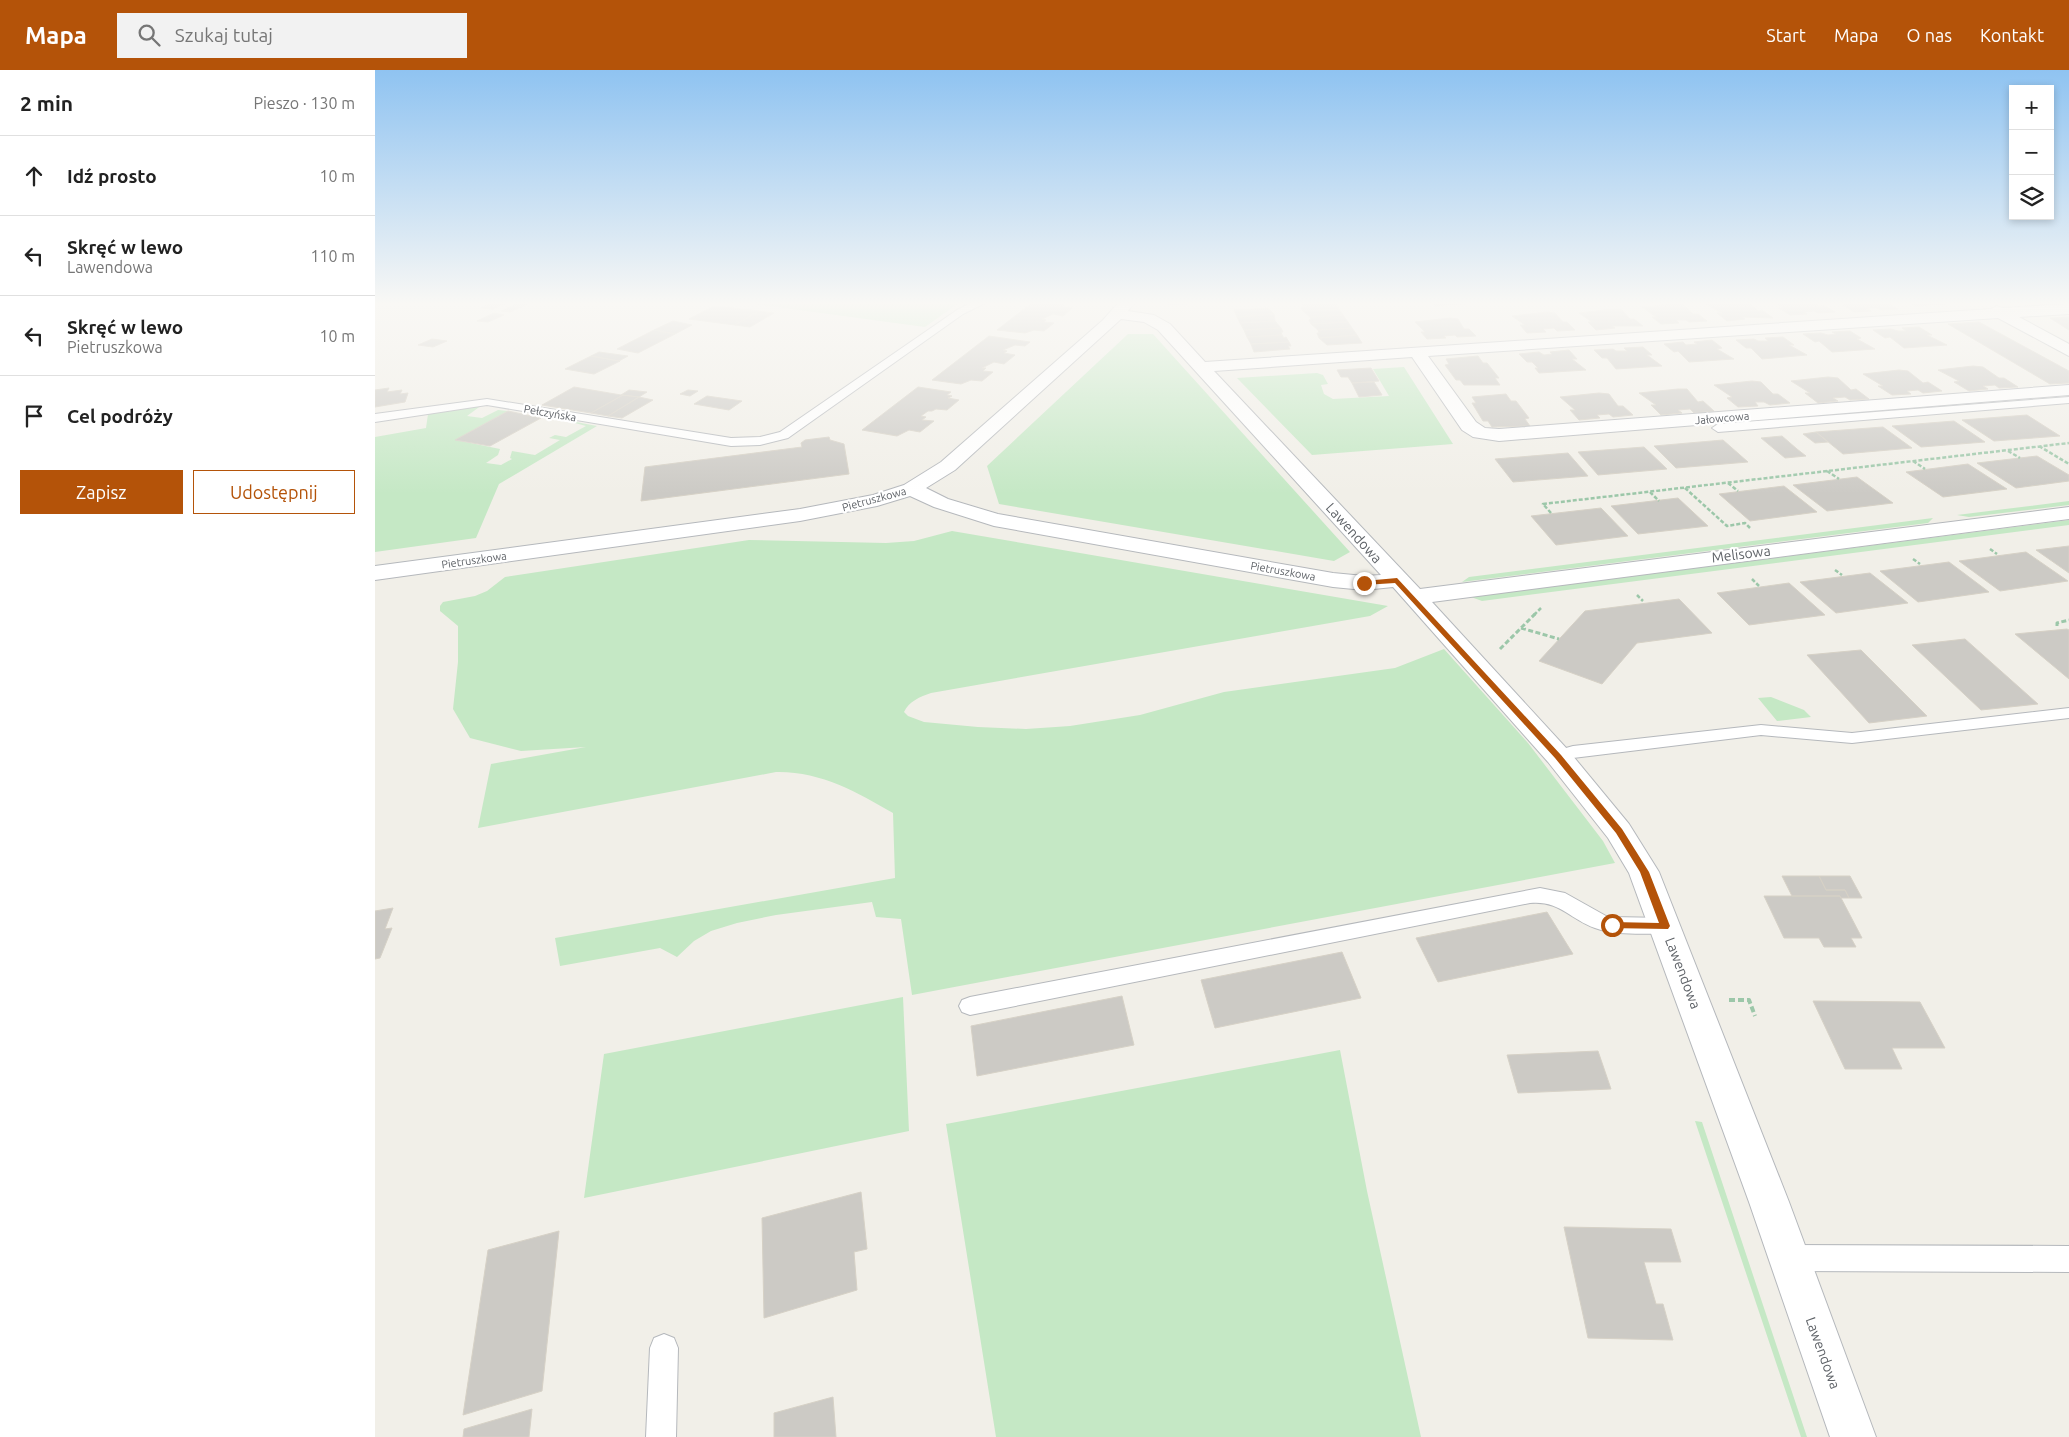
<!DOCTYPE html>
<html lang="pl">
<head>
<meta charset="utf-8">
<style>
	:root { --surface:#fff; --page:#f2f2f2; --text:#222; --muted:#767676; --line:#e0e0e0; --accent:#b45309 }
	body { margin:0; font-family:Ubuntu,sans-serif; background:var(--page); color:var(--text) }
	.controls { position:absolute; right:15px; top:15px; display:grid; overflow:hidden; border-radius:0px; box-shadow:0 2px 8px #0003 }
	.controls button { width:45px; height:45px; display:grid; place-items:center; padding:0; border:0; border-bottom:1px solid var(--line); background:var(--surface); color:var(--text); font:25px sans-serif }
	.stop { position:absolute; width:15px; height:15px; margin:-11px; border:4px solid #b45309; border-radius:50%; background:#fff }
	.stop.end { background:#b45309; border-color:#fff; box-shadow:0 1px 5px #0008 }
	.list { margin:0; padding:0; list-style:none }
	h2 { display:flex; justify-content:space-between; align-items:center; height:65px; margin:0; padding:0 20px; font-size:21px }
	h2 small { font-size:16px; font-weight:400; color:var(--muted) }
	.list li { display:grid; grid-template-columns:32px 1fr auto; gap:15px; align-items:center; box-sizing:border-box; height:80px; padding:0 20px; border-top:1px solid var(--line) }
	.list b { display:block; font-size:19px; white-space:nowrap }
	.list p { margin:0; font-size:16px; white-space:nowrap; color:var(--muted) }
	.list em { font-size:16px; font-style:normal; color:var(--muted) }
	.actions { display:flex; gap:10px; padding:15px 20px }
	.actions a { flex:1; padding:11px 0; border:1px solid var(--accent); border-radius:0px; text-align:center; font-size:18px; color:var(--accent) }
	.actions .main { background:var(--accent); color:#fff }
	.icon { flex:none; width:28px; height:28px; fill:none; stroke:currentColor; stroke-width:2; stroke-linecap:round; stroke-linejoin:round }
	.map { position:relative; flex:none; width:1694px; height:1367px; overflow:hidden }
	header { display:flex; align-items:center; gap:30px; box-sizing:border-box; height:70px; padding:0 25px; background:var(--accent); color:#fff }
	header strong { font-size:24px }
	nav { display:flex; gap:28px; margin-inline-start:auto; font-size:18px }
	.search { width:350px; height:45px; background:var(--page); display:flex; align-items:center; gap:12px; box-sizing:border-box; padding:0 18px; border-radius:0px; color:var(--muted); font-size:19px }
	main { display:flex }
	aside { flex:1; background:var(--surface) }
	.map>svg:first-child { display:block }
	.green { fill:#c5e8c5 }
	.lines { fill:none; stroke-linecap:round; stroke-linejoin:round }
	.stream { fill:#aadaff; fill-rule:evenodd }
	.building { fill:#cccac5; stroke:#d6d1c6 }
	.service-casing { stroke:#b5b8bc; stroke-width:2 }
	.minor-casing { stroke:#b5b8bc; stroke-width:2 }
	.path-far2 { stroke:#9cc7a9; stroke-width:2.5; stroke-dasharray:4 2; stroke-linecap:butt }
	.path-far1 { stroke:#9cc7a9; stroke-width:3; stroke-dasharray:5 2.5; stroke-linecap:butt }
	.path { stroke:#9cc7a9; stroke-width:4; stroke-dasharray:6 3; stroke-linecap:butt }
	.service { fill:#fff; fill-rule:evenodd }
	.minor { fill:#fff; fill-rule:evenodd }
	.route { fill:#b45309 }
	.labels { text-anchor:middle; stroke-width:4.5; stroke-linejoin:round; paint-order:stroke }
	.far-street-label { font-size:11px; fill:#5f6368; stroke:#fff }
	.street-label { font-size:14px; fill:#5f6368; stroke:#fff }
</style>
</head>
<body>
<header>
<strong>Mapa</strong>
<div class="search"><svg class="icon" aria-label="search" viewBox="0 0 24 24"><circle cx="10" cy="10" r="6"/><path d="M15 15l6 6"/></svg>Szukaj tutaj</div>
<nav><a>Start</a><a>Mapa</a><a>O nas</a><a>Kontakt</a></nav>
</header>
<main>
<aside>
<h2>2 min<small>Pieszo · 130 m</small></h2>
<ul class="list">
<li><svg class="icon" aria-label="ahead" viewBox="0 0 24 24"><path d="M12 20V5M6 11l6-6 6 6"/></svg><div><b>Idź prosto</b></div><em>10 m</em></li>
<li><svg class="icon" aria-label="left" viewBox="0 0 24 24"><path d="M17 20v-9H6M10 6l-5 5 5 5"/></svg><div><b>Skręć w lewo</b><p>Lawendowa</p></div><em>110 m</em></li>
<li><svg class="icon" aria-label="left" viewBox="0 0 24 24"><path d="M17 20v-9H6M10 6l-5 5 5 5"/></svg><div><b>Skręć w lewo</b><p>Pietruszkowa</p></div><em>10 m</em></li>
<li><svg class="icon" aria-label="arrive" viewBox="0 0 24 24"><path d="M6 21V4h12l-3 4 3 4H6"/></svg><div><b>Cel podróży</b></div></li>
</ul>
<div class="actions"><a class="main">Zapisz</a><a>Udostępnij</a></div>
</aside>
<div class="map">
<svg width="1694" height="1367" viewBox="0 0 1694 1367">
	<rect width="100%" height="100%" fill="#f1efe8"/>
	<path class="green" d="M 365,232 L 585,232 L 550,257 Z
		M 753,264 L 778,264 L 975,482 L 959,491 L 624,434 L 612,396 Z
		M 1029,297 L 1078,374 L 937,385 L 862,308 L 942,303 L 948,305 L 953,314 L 946,315 L 949,324 L 958,329 L 1014,326 L 998,299 Z
		M 107,335 L 92,346 L 107,348 L 123,340 L 133,341 L 81,370 L 125,379 L 123,385 L 111,393 L 126,395 L 137,389 L 135,388 L 137,381 L 160,385 L 185,370 L 174,368 L 180,365 L 191,367 L 211,356 L 200,353 L 201,352 L 222,356 L 124,414 L 101,468 L 0,482 L 0,367 L 51,358 L 53,344 Z
		M 1694,431 L 1694,435 L 1594,447 L 1582,445 Z
		M 1558,448 L 1553,453 L 1087,512 L 1094,507 Z
		M 1694,450 L 1694,455 L 1107,531 L 1096,527 Z
		M 577,461 L 1013,536 L 995,546 L 556,623 C 545,627 534,631 529,642 L 533,646 L 549,652 L 603,657 L 651,659 L 695,656 L 765,645 L 849,622 L 1020,598 L 1069,579 L 1153,673 L 1228,771 L 1240,793 L 537,925 L 526,849 L 501,847 L 497,832 L 401,845 L 362,853 L 336,861 L 319,871 L 302,887 L 285,878 L 185,896 L 180,868 L 520,808 L 518,743 C 482,722 445,701 401,702 L 103,758 L 116,694 L 211,677 L 146,681 L 95,668 L 78,639 L 83,592 L 83,556 L 65,541 L 65,536 L 68,532 L 100,526 L 112,521 L 130,507 L 374,470 L 511,473 L 539,471 Z
		M 1396,627 L 1429,640 L 1436,647 L 1402,651 L 1383,628 Z
		M 528,927 L 534,1061 L 209,1128 L 229,984 Z
		M 965,980 L 992,1121 L 1046,1367 L 621,1367 L 571,1054 Z
		M 1320,1051 L 1327,1052 L 1432,1367 L 1426,1367 Z"/>
	<g class="lines">
		<path class="stream" d="M 863,232 L 794,235 L 791,233 L 791,232 Z"/>
	</g>
	<path class="building" d="M 118,232 L 133,232 L 118,239 L 106,238 Z
		M 145,232 L 155,233 L 135,242 L 126,241 Z
		M 658,232 L 688,232 L 686,235 L 689,235 L 687,237 L 697,238 L 688,246 L 678,244 L 667,249 L 671,250 L 669,252 L 679,253 L 669,261 L 659,260 L 650,263 L 622,260 Z
		M 960,232 L 964,239 L 928,241 L 926,237 L 928,237 L 927,234 Z
		M 1056,232 L 1096,232 L 1096,233 L 1060,236 Z
		M 1374,232 L 1383,241 L 1387,240 L 1398,248 L 1367,247 L 1370,249 L 1352,251 L 1342,243 L 1347,243 L 1331,234 Z
		M 1398,232 L 1440,232 L 1444,236 L 1449,235 L 1460,242 L 1443,243 L 1439,241 L 1429,242 L 1432,244 L 1415,245 L 1404,238 L 1409,238 Z
		M 1468,232 L 1512,232 L 1523,239 L 1506,240 L 1502,238 L 1495,238 L 1492,239 L 1496,241 L 1479,242 L 1468,235 L 1472,235 Z
		M 1534,232 L 1567,232 L 1570,234 L 1540,236 Z
		M 1300,234 L 1309,235 L 1318,244 L 1323,244 L 1332,251 L 1314,252 L 1311,250 L 1301,250 L 1304,253 L 1286,254 L 1277,247 L 1281,247 L 1267,237 Z
		M 339,236 L 384,241 L 360,255 L 314,249 Z
		M 893,238 L 899,244 L 862,247 L 859,240 Z
		M 964,239 L 968,245 L 935,247 L 928,241 Z
		M 1238,239 L 1247,240 L 1255,249 L 1259,249 L 1268,256 L 1237,256 L 1240,258 L 1221,260 L 1213,252 L 1217,252 L 1204,243 Z
		M 384,241 L 399,243 L 375,257 L 360,255 Z
		M 1172,242 L 1180,243 L 1188,252 L 1192,252 L 1200,260 L 1182,261 L 1179,258 L 1168,259 L 1171,262 L 1152,263 L 1145,255 L 1150,255 L 1137,246 Z
		M 119,243 L 129,245 L 113,252 L 102,251 Z
		M 899,244 L 900,251 L 865,253 L 862,247 Z
		M 968,245 L 973,252 L 936,254 L 934,250 L 936,249 L 935,247 Z
		M 1694,247 L 1694,260 L 1675,248 Z
		M 1075,248 L 1083,249 L 1089,259 L 1094,259 L 1101,266 L 1082,267 L 1080,265 L 1069,266 L 1071,268 L 1052,269 L 1046,262 L 1050,262 L 1040,252 Z
		M 298,251 L 317,255 L 300,264 L 279,260 Z
		M 900,251 L 906,258 L 869,260 L 865,253 Z
		M 973,252 L 977,258 L 943,260 L 936,254 Z
		M 1604,252 L 1694,301 L 1694,313 L 1675,314 L 1573,254 Z
		M 1544,257 L 1557,265 L 1552,265 L 1572,275 L 1529,278 L 1515,267 L 1510,268 L 1498,260 L 1516,259 L 1523,261 L 1531,261 L 1527,258 Z
		M 906,258 L 908,262 L 906,262 L 907,265 L 872,267 L 869,260 Z
		M 977,258 L 982,265 L 944,268 L 942,263 L 944,263 L 943,260 Z
		M 279,260 L 300,264 L 263,283 L 242,279 Z
		M 1475,261 L 1486,268 L 1482,269 L 1500,279 L 1457,282 L 1444,271 L 1440,272 L 1428,264 L 1446,263 L 1453,265 L 1461,264 L 1457,262 Z
		M 907,265 L 909,268 L 911,267 L 914,272 L 876,274 L 872,267 Z
		M 982,265 L 987,273 L 952,275 L 944,268 Z
		M 614,266 L 655,272 L 650,276 L 640,275 L 628,280 L 632,281 L 629,283 L 640,285 L 629,294 L 619,292 L 607,298 L 611,298 L 608,301 L 618,302 L 607,311 L 596,310 L 586,314 L 557,310 Z
		M 1408,267 L 1419,275 L 1414,275 L 1432,285 L 1387,289 L 1376,278 L 1371,278 L 1361,270 L 1379,269 L 1383,271 L 1393,271 L 1390,268 Z
		M 57,269 L 72,271 L 58,277 L 43,275 Z
		M 1337,270 L 1347,278 L 1342,279 L 1359,289 L 1314,292 L 1303,281 L 1299,282 L 1289,274 L 1308,272 L 1311,275 L 1322,274 L 1319,272 Z
		M 914,272 L 916,276 L 913,276 L 915,279 L 879,282 L 876,274 Z
		M 1268,277 L 1277,285 L 1272,285 L 1287,296 L 1241,299 L 1232,288 L 1227,288 L 1219,280 L 1238,279 L 1241,281 L 1252,281 L 1249,278 Z
		M 1194,280 L 1202,289 L 1197,289 L 1211,300 L 1164,303 L 1160,298 L 1163,298 L 1157,292 L 1152,292 L 1144,284 L 1164,282 L 1169,285 L 1177,284 L 1175,282 Z
		M 224,282 L 253,286 L 244,291 L 216,286 Z
		M 216,286 L 244,291 L 245,291 L 219,304 L 190,299 Z
		M 1103,286 L 1108,293 L 1112,293 L 1124,308 L 1120,308 L 1125,315 L 1089,315 L 1085,310 L 1081,310 L 1070,295 L 1074,294 L 1071,289 Z
		M 1598,296 L 1608,297 L 1624,308 L 1629,308 L 1643,317 L 1624,318 L 1620,315 L 1608,316 L 1613,319 L 1594,321 L 1579,312 L 1584,311 L 1563,300 Z
		M 996,298 L 1004,311 L 977,313 L 973,307 L 966,307 L 962,300 Z
		M 1524,300 L 1533,301 L 1548,313 L 1553,312 L 1567,321 L 1548,323 L 1543,320 L 1532,321 L 1536,324 L 1517,325 L 1503,316 L 1508,316 L 1488,304 Z
		M 1453,307 L 1463,308 L 1476,320 L 1481,319 L 1494,329 L 1475,330 L 1470,327 L 1458,328 L 1463,331 L 1443,333 L 1430,323 L 1435,323 L 1416,311 Z
		M 1377,311 L 1386,312 L 1398,324 L 1403,324 L 1415,333 L 1395,335 L 1389,332 L 1380,332 L 1383,336 L 1363,337 L 1352,328 L 1357,327 L 1339,315 Z
		M 999,312 L 1007,325 L 984,327 L 977,313 Z
		M 199,317 L 246,325 L 248,325 L 216,343 L 167,335 Z
		M 543,317 L 576,322 L 572,325 L 577,326 L 573,328 L 584,330 L 572,340 L 561,339 L 557,341 L 553,341 L 546,346 L 551,347 L 547,350 L 559,351 L 545,362 L 534,360 L 522,366 L 487,360 Z
		M 14,318 L 12,322 L 27,320 L 25,324 L 33,323 L 30,332 L 0,337 L 0,320 Z
		M 1303,319 L 1312,319 L 1323,332 L 1328,331 L 1339,341 L 1319,343 L 1315,339 L 1303,340 L 1307,343 L 1286,345 L 1276,335 L 1281,335 L 1264,323 Z
		M 254,320 L 272,322 L 264,327 L 246,325 Z
		M 313,320 L 323,321 L 315,326 L 305,324 Z
		M 1224,323 L 1234,324 L 1243,336 L 1248,336 L 1258,345 L 1238,347 L 1234,344 L 1222,345 L 1225,348 L 1204,350 L 1195,340 L 1200,340 L 1185,327 Z
		M 1131,324 L 1136,331 L 1141,331 L 1154,348 L 1150,349 L 1155,356 L 1117,357 L 1113,351 L 1108,351 L 1097,333 L 1101,333 L 1097,327 Z
		M 248,325 L 264,327 L 233,346 L 216,343 Z
		M 332,326 L 367,331 L 354,340 L 319,334 Z
		M 264,327 L 278,330 L 247,348 L 233,346 Z
		M 133,341 L 166,348 L 115,376 L 80,370 Z
		M 1652,345 L 1685,366 L 1619,371 L 1587,350 Z
		M 1579,351 L 1610,372 L 1546,377 L 1517,356 Z
		M 1508,357 L 1537,378 L 1468,384 L 1441,362 Z
		M 1441,362 L 1453,372 L 1440,373 L 1428,364 Z
		M 1407,366 L 1422,379 L 1431,386 L 1410,388 L 1386,368 Z
		M 454,367 L 455,370 L 469,374 L 474,404 L 266,431 L 270,397 L 427,377 L 426,373 L 430,370 Z
		M 1348,370 L 1373,392 L 1301,398 L 1279,376 Z
		M 1269,377 L 1292,399 L 1223,405 L 1203,382 Z
		M 1193,383 L 1213,406 L 1138,412 L 1120,389 Z
		M 1662,386 L 1694,405 L 1694,411 L 1641,418 L 1602,393 Z
		M 1593,394 L 1632,419 L 1568,427 L 1531,402 Z
		M 1482,407 L 1518,433 L 1452,441 L 1418,415 Z
		M 1409,416 L 1442,442 L 1375,451 L 1344,424 Z
		M 1303,428 L 1333,456 L 1263,464 L 1236,436 Z
		M 1226,438 L 1253,466 L 1181,475 L 1156,446 Z
		M 1694,476 L 1694,503 L 1661,480 Z
		M 1651,482 L 1693,511 L 1625,521 L 1584,491 Z
		M 1574,492 L 1614,522 L 1543,532 L 1505,501 Z
		M 1495,503 L 1533,533 L 1461,543 L 1425,512 Z
		M 1414,513 L 1450,545 L 1374,555 L 1342,523 Z
		M 1304,529 L 1337,563 L 1262,573 L 1227,614 L 1164,591 L 1210,541 Z
		M 1692,559 L 1694,560 L 1694,609 L 1640,564 Z
		M 1590,569 L 1663,634 L 1606,640 L 1537,575 Z
		M 1486,580 L 1552,646 L 1494,653 L 1432,585 Z
		M 1407,806 L 1444,806 L 1451,820 L 1470,820 L 1474,828 L 1466,828 L 1465,826 L 1417,826 Z
		M 1444,806 L 1475,806 L 1487,828 L 1474,828 L 1470,820 L 1451,820 Z
		M 1389,826 L 1465,826 L 1487,868 L 1476,868 L 1481,877 L 1449,877 L 1444,868 L 1409,868 Z
		M 18,838 L 10,859 L 17,858 L 5,888 L 0,889 L 0,841 Z
		M 1172,842 L 1198,884 L 1063,912 L 1041,868 Z
		M 967,882 L 986,928 L 840,958 L 826,910 Z
		M 747,926 L 759,975 L 602,1006 L 596,956 Z
		M 1438,931 L 1545,932 L 1570,978 L 1517,978 L 1527,999 L 1470,999 Z
		M 1223,981 L 1236,1019 L 1143,1023 L 1132,985 Z
		M 486,1122 L 492,1179 L 479,1182 L 482,1220 L 389,1248 L 387,1148 Z
		M 1189,1157 L 1296,1159 L 1306,1192 L 1269,1192 L 1281,1234 L 1288,1234 L 1298,1270 L 1213,1268 Z
		M 184,1161 L 167,1321 L 88,1345 L 113,1180 Z
		M 458,1327 L 461,1367 L 399,1367 L 399,1343 Z
		M 157,1339 L 154,1367 L 88,1367 L 89,1359 Z"/>
	<g class="lines">
		<g class="service-casing">
			<path id="service" d="M 598,232 L 612,232 L 588,244 L 413,368 L 385,375 L 356,376 L 112,335 L 0,352 L 0,344 L 112,329 L 356,368 L 385,367 L 405,362 L 582,240 Z
				M 1694,327 L 1694,333 L 1343,362 L 1337,358 L 1343,354 Z
				M 1694,638 L 1694,648 L 1477,673 L 1386,665 L 1198,688 L 1183,692 L 1177,690 L 1174,686 L 1177,682 L 1198,676 L 1386,655 L 1477,663 Z
				M 1165,818 L 1190,823 L 1231,846 L 1237,847 L 1290,848 L 1297,851 L 1300,856 L 1297,861 L 1290,864 C 1267,863 1241,866 1220,858 C 1195,849 1184,830 1155,833 L 595,945 L 587,942 L 584,936 L 587,930 L 595,927 Z
				M 1414,1175 L 1694,1176 L 1694,1202 L 1414,1201 L 1405,1197 L 1401,1188 L 1405,1179 Z
				M 289,1264 L 299,1268 L 303,1278 L 301,1367 L 271,1367 L 275,1278 L 279,1268 Z"/>
		</g>
		<g class="minor-casing">
			<path id="minor" d="M 744,232 L 760,232 L 753,241 L 779,245 L 795,254 L 830,292 L 1616,239 L 1622,236 L 1628,238 L 1694,234 L 1694,244 L 1644,247 L 1694,274 L 1694,286 L 1623,248 L 1053,286 L 1101,352 L 1110,358 L 1124,359 L 1694,315 L 1694,325 L 1124,371 L 1098,367 L 1087,360 L 1037,287 L 839,301 L 1045,519 L 1694,437 L 1694,449 L 1057,532 L 1193,680 L 1254,754 L 1284,802 L 1414,1132 L 1501,1367 L 1455,1367 L 1374,1132 L 1254,803 L 1233,768 L 1173,692 L 1018,517 L 989,520 L 958,517 L 619,456 L 559,437 L 535,426 L 502,436 L 425,451 L 0,510 L 0,496 L 425,439 L 498,425 L 529,415 L 566,392 L 728,250 ZM 746,249 L 769,252 L 783,260 L 1006,505 L 989,506 L 958,503 L 623,444 L 573,429 L 551,418 L 580,400 Z"/>
		</g>
		<path class="path-far2" d="M 1664,376 L 1694,394
			M 1633,381 L 1645,388
			M 1538,391 L 1550,399
			M 1452,401 L 1464,409
			M 1353,413 L 1363,421
			M 1310,418 L 1352,456 L 1370,453 L 1375,458
			M 1275,422 L 1284,431
			M 1176,443 L 1168,434 L 1694,373
			M 1615,479 L 1622,484
			M 1538,489 L 1545,494
			M 1460,500 L 1467,505
			M 1377,509 L 1384,516
			M 1262,525 L 1268,531
			M 1159,545 L 1166,538"/>
		<path class="path-far1" d="M 1682,556 L 1682,553 L 1694,550
			M 1146,558 L 1184,569
			M 1125,579 L 1161,543"/>
		<path class="path" d="M 1354,930 L 1374,930 L 1380,946"/>
		<use href="#service" class="service"/>
		<use href="#minor" class="minor"/>
	</g>
	<linearGradient id="sky" x2="0" y2="1"><stop stop-color="#8fc3f1"/><stop offset="0.55" stop-color="#f9f8f5"/><stop offset="1" stop-color="#f9f8f5" stop-opacity="0"/></linearGradient>
	<rect width="1694" height="424" fill="url(#sky)"/>
	<path class="route" d="M 1022,508 L 1186,685 L 1247,759 L 1274,802 L 1295,856 L 1293,859 L 1233,858 L 1232,855 L 1237,852 L 1284,853 L 1265,802 L 1241,763 L 1180,688 L 1020,513 L 989,515 L 985,513 L 989,511 Z"/>
	<g class="labels">
		<g class="far-street-label">
			<text transform="translate(175 343) rotate(10)" y="4">Pełczyńska</text>
			<text transform="translate(1347 348) rotate(-5)" y="4">Jałowcowa</text>
			<text transform="translate(499 429) rotate(-15)" y="4">Pietruszkowa</text>
			<text transform="translate(99 490) rotate(-8)" y="4">Pietruszkowa</text>
			<text transform="translate(908 501) rotate(10)" y="4">Pietruszkowa</text>
		</g>
		<g class="street-label">
			<text transform="translate(979 463) rotate(48)" y="5">Lawendowa</text>
			<text transform="translate(1366 484) rotate(-7)" y="5">Melisowa</text>
			<text transform="translate(1308 903) rotate(69)" y="5">Lawendowa</text>
			<text transform="translate(1448 1283) rotate(70)" y="5">Lawendowa</text>
		</g>
	</g>
</svg>
<div class="controls">
<button>+</button>
<button>−</button>
<button><svg class="icon" aria-label="layers" viewBox="0 0 24 24"><path d="M12 4l9 5-9 5-9-5zM3 14l9 5 9-5"/></svg></button>
</div>
<div class="stop" style="left:1237px;top:855px"></div>
<div class="stop end" style="left:989px;top:513px"></div>
</div>
</main>
</body>
</html>
